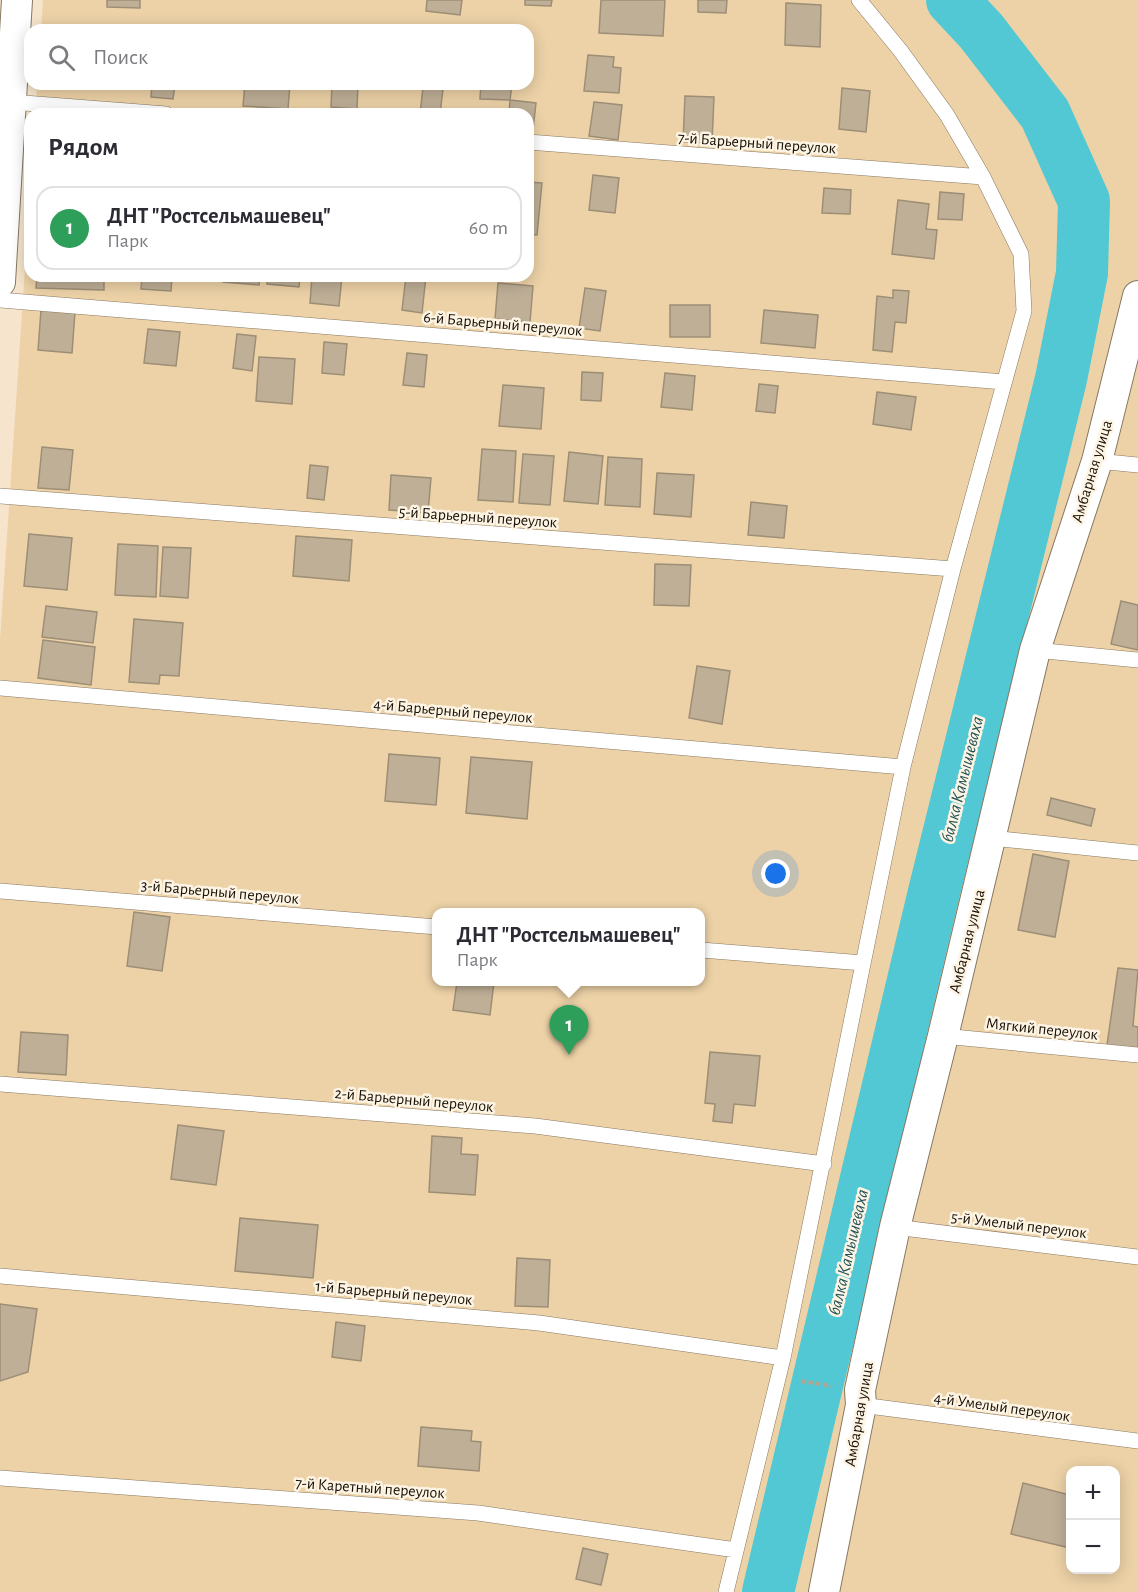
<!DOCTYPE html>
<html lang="ru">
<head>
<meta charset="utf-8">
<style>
	:root { --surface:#fff; --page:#f7f7f7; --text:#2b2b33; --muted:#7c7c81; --line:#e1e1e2; --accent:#0f766e }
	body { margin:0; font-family:"Alegreya Sans",sans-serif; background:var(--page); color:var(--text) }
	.controls { position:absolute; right:18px; bottom:18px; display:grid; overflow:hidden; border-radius:12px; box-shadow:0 3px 15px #0003 }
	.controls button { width:54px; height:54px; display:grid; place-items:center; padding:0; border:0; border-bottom:2px solid var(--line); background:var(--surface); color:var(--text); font:30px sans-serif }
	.you { position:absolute; left:776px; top:874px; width:21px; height:21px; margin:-15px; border:4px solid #fff; border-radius:50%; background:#1a73e8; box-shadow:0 0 0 9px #1a73e833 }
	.badge { display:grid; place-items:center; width:39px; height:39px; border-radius:50%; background:var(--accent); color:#fff; font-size:20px; font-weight:700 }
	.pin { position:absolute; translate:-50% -50px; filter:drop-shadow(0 2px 3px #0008) }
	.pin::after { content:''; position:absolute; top:32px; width:21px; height:18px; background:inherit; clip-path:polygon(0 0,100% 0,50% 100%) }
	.popup { position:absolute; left:432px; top:908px; width:273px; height:78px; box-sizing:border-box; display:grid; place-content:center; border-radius:12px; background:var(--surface); filter:drop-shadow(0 2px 4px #0005); font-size:20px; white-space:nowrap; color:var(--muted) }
	.popup b { font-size:22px; color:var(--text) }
	.popup::after { content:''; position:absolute; left:50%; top:100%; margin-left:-12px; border:12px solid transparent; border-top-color:var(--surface) }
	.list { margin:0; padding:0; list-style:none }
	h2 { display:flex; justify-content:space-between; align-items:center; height:78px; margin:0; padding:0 24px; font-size:26px }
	h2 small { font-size:20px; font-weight:400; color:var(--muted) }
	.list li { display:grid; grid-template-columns:39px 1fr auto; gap:18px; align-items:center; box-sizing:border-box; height:84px; margin:0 12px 12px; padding:0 12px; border:2px solid var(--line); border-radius:18px }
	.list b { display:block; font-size:22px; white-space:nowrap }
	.list p { margin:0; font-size:20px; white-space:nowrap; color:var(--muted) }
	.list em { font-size:20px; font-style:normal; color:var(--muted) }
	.icon { flex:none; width:33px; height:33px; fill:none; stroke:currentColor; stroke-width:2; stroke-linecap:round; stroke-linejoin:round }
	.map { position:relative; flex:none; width:1138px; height:1592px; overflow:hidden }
	.search { position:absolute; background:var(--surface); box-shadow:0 3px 15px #0003; left:24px; top:24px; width:510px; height:66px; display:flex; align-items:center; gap:15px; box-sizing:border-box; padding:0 21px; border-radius:18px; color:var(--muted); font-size:22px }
	.panel { position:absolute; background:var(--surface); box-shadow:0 3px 15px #0003; left:24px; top:108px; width:510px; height:174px; border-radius:18px }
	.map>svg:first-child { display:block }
	.green { fill:#edd2a7; fill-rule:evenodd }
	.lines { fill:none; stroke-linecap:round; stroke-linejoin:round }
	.river { stroke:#51c8d3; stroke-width:52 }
	.building { fill:#bfaf97; stroke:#9d8e76; stroke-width:1.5 }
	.service-casing { stroke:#877861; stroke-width:16 }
	.minor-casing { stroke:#877861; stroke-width:32 }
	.path { stroke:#b3a591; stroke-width:4; stroke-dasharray:4.5 3; stroke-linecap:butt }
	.service { stroke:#fff; stroke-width:15 }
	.minor { stroke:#fff; stroke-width:30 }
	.labels { text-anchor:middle; stroke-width:5; stroke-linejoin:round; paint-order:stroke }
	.street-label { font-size:16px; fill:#171108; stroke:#fef4e4 }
	.water-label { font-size:18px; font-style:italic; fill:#205358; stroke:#fef4e4 }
</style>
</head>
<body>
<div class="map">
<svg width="1138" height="1592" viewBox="0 0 1138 1592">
	<rect width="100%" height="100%" fill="#f6e5cc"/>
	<path class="green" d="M 43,0 L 1138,0 L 1138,1592 L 0,1592 L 0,640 L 30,194 L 30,276 L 528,276 L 528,114 L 35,114 L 37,84 L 528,84 L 528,30 L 41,30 ZM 437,912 L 701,912 L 701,982 L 437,982 ZM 1070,1470 L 1116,1470 L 1116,1570 L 1070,1570 Z"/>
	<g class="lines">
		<path class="river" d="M 768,1592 L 934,892 L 1061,379 L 1082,273 L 1084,201 L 1045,114 L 981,31 L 952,0"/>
	</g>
	<path class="building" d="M 107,0 L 140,0 L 140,8 L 107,7 Z
		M 427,0 L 462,0 L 460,15 L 426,11 Z
		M 525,0 L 552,0 L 551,6 L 525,5 Z
		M 601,0 L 665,0 L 663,36 L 599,33 Z
		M 698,0 L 727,0 L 726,13 L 698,12 Z
		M 786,3 L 821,5 L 820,47 L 785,45 Z
		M 588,55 L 614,57 L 613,67 L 621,68 L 619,93 L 584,91 Z
		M 69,84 L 112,84 L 112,86 Z
		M 152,84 L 175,84 L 173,99 L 151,97 Z
		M 245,84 L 290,84 L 288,109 L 243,106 Z
		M 332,84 L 358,85 L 357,109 L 331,107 Z
		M 481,84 L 512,84 L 510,100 L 480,99 Z
		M 423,87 L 443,89 L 440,114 L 420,114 Z
		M 842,88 L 870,91 L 866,132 L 839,129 Z
		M 685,96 L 714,97 L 712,143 L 683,142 Z
		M 510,100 L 536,103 L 533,130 L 528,130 L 528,114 L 509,114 Z
		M 594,102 L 622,105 L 618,140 L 589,136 Z
		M 593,175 L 619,178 L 615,213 L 589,210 Z
		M 528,182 L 542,183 L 537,235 L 528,234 Z
		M 824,188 L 851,190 L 850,214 L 822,213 Z
		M 940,192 L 964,194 L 962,220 L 938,219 Z
		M 898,200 L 929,204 L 926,229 L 937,230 L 934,259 L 892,254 Z
		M 37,276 L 104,276 L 104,290 L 36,288 Z
		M 142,276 L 172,276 L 171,291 L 141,289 Z
		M 224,276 L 260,276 L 259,285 L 223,282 Z
		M 267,276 L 300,276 L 299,287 L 267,284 Z
		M 312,276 L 342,276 L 339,306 L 310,303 Z
		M 406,276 L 426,276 L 422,313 L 402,310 Z
		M 498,283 L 533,286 L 530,322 L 495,319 Z
		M 585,288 L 606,291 L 600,331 L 579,328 Z
		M 893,290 L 909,291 L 906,323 L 895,322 L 892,352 L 873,350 L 877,296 L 893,298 Z
		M 670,305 L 710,305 L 710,337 L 670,337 Z
		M 41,310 L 75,312 L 72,353 L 38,350 Z
		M 764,310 L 818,315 L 815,348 L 761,343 Z
		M 148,329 L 180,332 L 176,366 L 144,363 Z
		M 237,334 L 256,336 L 252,371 L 233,368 Z
		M 324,342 L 347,344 L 344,375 L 322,373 Z
		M 407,353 L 427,355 L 424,387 L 403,385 Z
		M 259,357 L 295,359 L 292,404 L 256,401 Z
		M 582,372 L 603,373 L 601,401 L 581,400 Z
		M 665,373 L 695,376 L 692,410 L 661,407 Z
		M 759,384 L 778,386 L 775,413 L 756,411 Z
		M 503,385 L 544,388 L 541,429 L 499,426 Z
		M 877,392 L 916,397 L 911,430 L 873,424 Z
		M 42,447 L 73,450 L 69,490 L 38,488 Z
		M 482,449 L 516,451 L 513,502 L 478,500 Z
		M 569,452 L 603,456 L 598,504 L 564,501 Z
		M 523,454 L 554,456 L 550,505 L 519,503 Z
		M 608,457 L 642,459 L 640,507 L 605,505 Z
		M 310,465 L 328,467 L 324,500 L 307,498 Z
		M 657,473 L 694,475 L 691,517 L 654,514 Z
		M 391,475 L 431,478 L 428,513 L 389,510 Z
		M 751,502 L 787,506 L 784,538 L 748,535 Z
		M 29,534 L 72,538 L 67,590 L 24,586 Z
		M 296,536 L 352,540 L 349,581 L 293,576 Z
		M 118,544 L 158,546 L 156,597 L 115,595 Z
		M 163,547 L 191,548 L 188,598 L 160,596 Z
		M 655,564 L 691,565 L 689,606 L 654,605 Z
		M 1121,601 L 1138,605 L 1138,650 L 1111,644 Z
		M 46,606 L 97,612 L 93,643 L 42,637 Z
		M 134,619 L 183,623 L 179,676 L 160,675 L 159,684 L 129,682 Z
		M 43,640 L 95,647 L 91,685 L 38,678 Z
		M 697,666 L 730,671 L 722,724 L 689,718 Z
		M 389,754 L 440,758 L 436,805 L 385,801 Z
		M 471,757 L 532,762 L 527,819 L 466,813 Z
		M 1051,798 L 1095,809 L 1091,826 L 1047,815 Z
		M 1033,854 L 1069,861 L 1055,937 L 1018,930 Z
		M 134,912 L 170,917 L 162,971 L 127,966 Z
		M 1118,968 L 1138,970 L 1133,1026 L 1138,1027 L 1138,1050 L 1107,1045 Z
		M 457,982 L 494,982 L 490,1015 L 453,1010 Z
		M 21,1032 L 68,1035 L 66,1075 L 18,1072 Z
		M 710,1052 L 760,1056 L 755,1106 L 734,1104 L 732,1123 L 713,1121 L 715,1104 L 705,1103 Z
		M 178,1125 L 224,1131 L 216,1185 L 171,1179 Z
		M 432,1136 L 462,1138 L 461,1154 L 478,1155 L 475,1195 L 429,1192 Z
		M 240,1218 L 318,1225 L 313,1278 L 235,1271 Z
		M 517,1258 L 550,1260 L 548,1307 L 515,1306 Z
		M 0,1304 L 37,1309 L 28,1372 L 0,1381 Z
		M 336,1322 L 365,1326 L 361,1361 L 332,1357 Z
		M 421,1427 L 472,1431 L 471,1441 L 481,1442 L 479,1471 L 418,1466 Z
		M 1023,1483 L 1070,1495 L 1070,1548 L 1011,1534 Z
		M 583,1548 L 608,1554 L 601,1585 L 576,1579 Z"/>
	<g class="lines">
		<g class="service-casing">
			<path id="service" d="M 11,102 L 166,114
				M 528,142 L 983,177
				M 0,300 L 1004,382
				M 1097,461 L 1138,465
				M 0,496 L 953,569
				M 1035,650 L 1138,660
				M 0,688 L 903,767
				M 991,838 L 1138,853
				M 0,891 L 437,927
				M 701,950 L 863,963
				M 943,1036 L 1138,1055
				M 0,1084 L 535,1126 L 824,1164
				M 895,1227 L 1138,1257
				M 0,1276 L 539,1323 L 783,1358
				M 861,1405 L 1138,1441
				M 0,1478 L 478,1513 L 736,1550
				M 726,1592 L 783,1358 L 903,767 L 953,569 L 1024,311 L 1021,254 L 983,177 L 947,115 L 900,50 L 859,0"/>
		</g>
		<g class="minor-casing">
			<path id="minor" d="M 0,282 L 17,0
				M 824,1592 L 861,1405 L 860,1390 L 895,1227 L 943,1036 L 1035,650 L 1097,461 L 1138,296"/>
		</g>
		<path class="path" d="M 801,1381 L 832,1386"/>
		<use href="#service" class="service"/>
		<use href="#minor" class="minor"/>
	</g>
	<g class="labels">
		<g class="street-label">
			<text transform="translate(757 142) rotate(4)" y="6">7-й Барьерный переулок</text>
			<text transform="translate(503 323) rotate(5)" y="6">6-й Барьерный переулок</text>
			<text transform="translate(1091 471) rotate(-73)" y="6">Амбарная улица</text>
			<text transform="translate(478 516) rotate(4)" y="6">5-й Барьерный переулок</text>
			<text transform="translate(453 710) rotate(5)" y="6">4-й Барьерный переулок</text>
			<text transform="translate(220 891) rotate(5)" y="6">3-й Барьерный переулок</text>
			<text transform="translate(966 941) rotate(-76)" y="6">Амбарная улица</text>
			<text transform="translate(1042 1028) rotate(6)" y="6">Мягкий переулок</text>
			<text transform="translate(414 1099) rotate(5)" y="6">2-й Барьерный переулок</text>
			<text transform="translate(1019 1224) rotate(7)" y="6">5-й Умелый переулок</text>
			<text transform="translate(394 1292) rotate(5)" y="6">1-й Барьерный переулок</text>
			<text transform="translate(1002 1406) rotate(8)" y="6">4-й Умелый переулок</text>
			<text transform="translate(858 1414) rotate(-80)" y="6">Амбарная улица</text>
			<text transform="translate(370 1487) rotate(4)" y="6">7-й Каретный переулок</text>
		</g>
		<g class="water-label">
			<text transform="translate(962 779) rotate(-76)" y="6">балка Камышеваха</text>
			<text transform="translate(848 1252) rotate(-77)" y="6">балка Камышеваха</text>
		</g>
	</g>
</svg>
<div class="controls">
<button>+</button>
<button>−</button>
</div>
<div class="you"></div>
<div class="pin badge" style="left:569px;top:1055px;background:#2e9e5b">1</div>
<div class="popup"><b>ДНТ &quot;Ростсельмашевец&quot;</b>Парк</div>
<div class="search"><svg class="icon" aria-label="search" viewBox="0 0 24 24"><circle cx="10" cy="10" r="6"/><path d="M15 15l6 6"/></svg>Поиск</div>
<section class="panel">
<h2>Рядом<small></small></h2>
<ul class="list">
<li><span class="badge" style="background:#2e9e5b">1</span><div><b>ДНТ &quot;Ростсельмашевец&quot;</b><p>Парк</p></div><em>60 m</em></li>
</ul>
</section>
</div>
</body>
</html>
